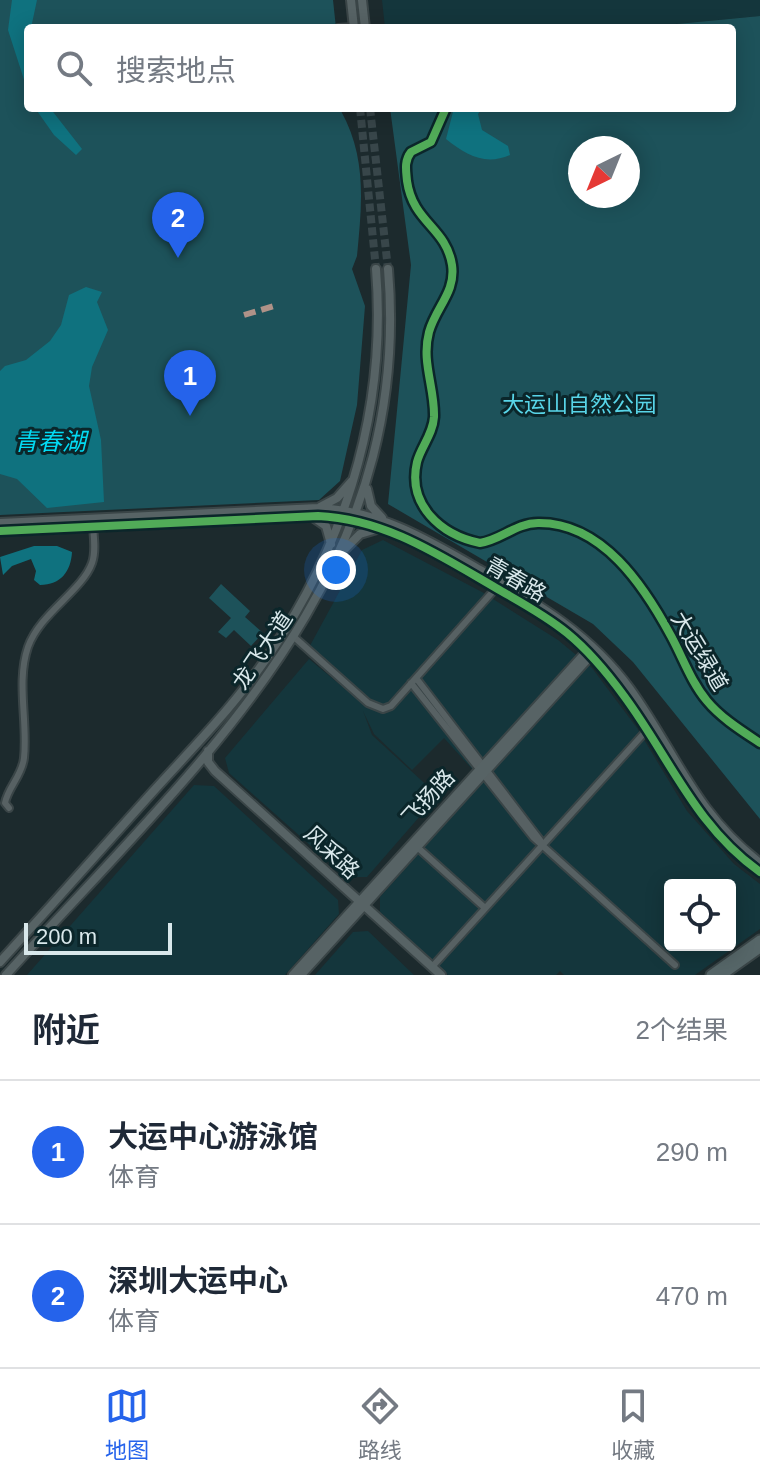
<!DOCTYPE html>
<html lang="zh">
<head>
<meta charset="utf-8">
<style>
	:root { --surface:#fff; --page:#f6f6f7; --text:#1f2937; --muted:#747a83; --line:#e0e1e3; --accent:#2563eb }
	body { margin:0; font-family:Helvetica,"Noto Sans SC",sans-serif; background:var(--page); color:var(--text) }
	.controls { position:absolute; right:24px; bottom:24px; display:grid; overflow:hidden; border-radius:8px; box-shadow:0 4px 20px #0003 }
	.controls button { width:72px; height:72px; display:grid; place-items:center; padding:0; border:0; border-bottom:2px solid var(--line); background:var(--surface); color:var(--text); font:40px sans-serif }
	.compass { position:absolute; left:568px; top:136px; width:72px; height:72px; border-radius:50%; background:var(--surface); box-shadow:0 4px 20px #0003; rotate:223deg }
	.scale { position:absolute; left:24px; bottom:20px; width:148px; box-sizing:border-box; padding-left:8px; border:4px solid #d9e8eb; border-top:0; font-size:22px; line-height:28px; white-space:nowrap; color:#d9e8eb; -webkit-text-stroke:6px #0b262a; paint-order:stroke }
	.you { position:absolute; left:336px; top:570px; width:28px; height:28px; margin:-20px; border:6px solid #fff; border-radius:50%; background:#1a73e8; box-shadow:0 0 0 12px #1a73e833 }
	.badge { display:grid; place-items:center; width:52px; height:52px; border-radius:50%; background:var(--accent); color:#fff; font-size:26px; font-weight:700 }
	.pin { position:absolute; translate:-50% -66px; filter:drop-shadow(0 2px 4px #0008) }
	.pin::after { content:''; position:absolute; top:42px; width:28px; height:24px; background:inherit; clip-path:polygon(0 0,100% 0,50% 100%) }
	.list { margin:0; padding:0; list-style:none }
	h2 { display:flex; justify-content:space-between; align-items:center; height:104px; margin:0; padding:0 32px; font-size:34px }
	h2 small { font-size:26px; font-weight:400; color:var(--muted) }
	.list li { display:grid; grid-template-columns:52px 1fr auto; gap:24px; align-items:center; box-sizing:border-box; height:144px; padding:0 32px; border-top:2px solid var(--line) }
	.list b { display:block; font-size:30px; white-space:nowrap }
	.list p { margin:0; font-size:26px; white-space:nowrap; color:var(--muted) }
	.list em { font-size:26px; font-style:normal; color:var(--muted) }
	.icon { flex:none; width:44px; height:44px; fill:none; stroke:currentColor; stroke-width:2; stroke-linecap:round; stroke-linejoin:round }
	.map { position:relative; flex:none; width:760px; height:975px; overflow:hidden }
	.search { position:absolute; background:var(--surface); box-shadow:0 4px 20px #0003; left:24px; right:24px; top:24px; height:88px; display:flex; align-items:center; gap:20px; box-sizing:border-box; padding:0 28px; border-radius:8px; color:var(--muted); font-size:30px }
	.sheet { height:392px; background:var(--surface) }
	nav { display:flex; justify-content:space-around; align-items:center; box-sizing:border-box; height:112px; border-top:2px solid var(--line); background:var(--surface); font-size:22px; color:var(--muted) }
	nav a { display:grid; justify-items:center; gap:4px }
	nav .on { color:var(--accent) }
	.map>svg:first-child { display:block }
	.built { fill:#14363c; fill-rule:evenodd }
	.green { fill:#1d525a; fill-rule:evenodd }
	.water { fill:#0f727f }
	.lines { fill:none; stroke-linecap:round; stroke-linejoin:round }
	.secondary-tunnel { stroke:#38464a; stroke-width:8; stroke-dasharray:8 4; stroke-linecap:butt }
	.street-casing { stroke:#3a4547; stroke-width:10 }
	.secondary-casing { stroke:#3a4547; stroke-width:12 }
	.primary-casing { stroke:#3a4547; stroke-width:13 }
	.street { stroke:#576163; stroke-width:6 }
	.secondary { stroke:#576365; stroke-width:8 }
	.primary { stroke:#566668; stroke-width:9 }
	.quiet { stroke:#af9288; stroke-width:6; stroke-dasharray:12 6; stroke-linecap:butt }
	.cycleway-casing { stroke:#0b262a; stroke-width:13 }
	.cycleway { stroke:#51ab58; stroke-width:8 }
	.labels { text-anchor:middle; stroke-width:6; stroke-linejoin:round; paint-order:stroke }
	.park-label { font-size:22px; fill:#58d5e8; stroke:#0b262a }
	.street-label { font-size:22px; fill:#d9e8eb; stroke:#0b262a }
	.water-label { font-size:24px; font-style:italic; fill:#02daf2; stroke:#0b262a }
</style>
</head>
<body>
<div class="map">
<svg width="760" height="975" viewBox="0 0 760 975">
	<rect width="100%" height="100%" fill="#1c2a2d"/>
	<path class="built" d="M 382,0 L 760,0 L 760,16 L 635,28 L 385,28 Z
		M 383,540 L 482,592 L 558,640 L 592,668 L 637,728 L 687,811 L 734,864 L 760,884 L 760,929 L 695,975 L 564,975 L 560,971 L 556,975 L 448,975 L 380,912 L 380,897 L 483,781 L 444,738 L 412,770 L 374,734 L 363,711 L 372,735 L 434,792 L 434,800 L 367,877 L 346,877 L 229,773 L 225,758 L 309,659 L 355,697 L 306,653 L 362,550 ZM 670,885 L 730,885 L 730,945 L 670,945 Z
		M 194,785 L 214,786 L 338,900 L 339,914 L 285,975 L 27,975 Z
		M 368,931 L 414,975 L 315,975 L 353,932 Z"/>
	<path class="green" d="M 0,0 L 333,0 L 336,28 L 28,28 L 28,108 L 339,108 L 341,111 C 367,158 362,204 357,256 L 352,269 L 365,306 L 357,405 L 340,481 L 319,500 L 0,515 Z
		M 760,16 L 760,819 L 633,662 L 593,624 L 388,504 L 411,265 L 390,108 L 732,108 L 732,28 L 635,28 ZM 580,148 L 628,148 L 628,196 L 580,196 Z
		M 221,584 L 250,611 L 245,617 L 263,633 L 251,646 L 234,630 L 226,638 L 218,632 L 231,618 L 209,598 Z"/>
	<path class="water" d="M 12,0 L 37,0 L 31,28 L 28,28 L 28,92 L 8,30 Z
		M 35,108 L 50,108 L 82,149 L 76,155 L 54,135 Z
		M 454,108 L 482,108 L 478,114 L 482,130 L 508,146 L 510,155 C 485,166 466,155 446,139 Z
		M 86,287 L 102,292 L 97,302 L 108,330 L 92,367 L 89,386 L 101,440 L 104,502 L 47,508 L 17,479 L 0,474 L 0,371 L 5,366 L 26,360 L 50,341 L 61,325 L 69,295 Z
		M 34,546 L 57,546 L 72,552 C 71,571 61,585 40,585 L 34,580 L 36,571 L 31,559 L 12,566 L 3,575 L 0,557 Z"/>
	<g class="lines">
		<path class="secondary-tunnel" d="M 360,108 L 376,269
			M 370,108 L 388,269"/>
		<g class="street-casing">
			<path id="street" d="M 338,28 L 354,27
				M 294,637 L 368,703 L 383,709 L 391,706 L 496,588
				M 416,678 L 540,840
				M 411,683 L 533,837 L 675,965
				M 9,808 L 5,803 C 8,787 22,776 24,758 C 28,722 16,682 28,647 C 40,613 82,591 92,563 C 96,552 94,538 93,527
				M 416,846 L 485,908
				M 432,967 L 647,730"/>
		</g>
		<g class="secondary-casing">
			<path id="secondary" d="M 351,0 L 354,28
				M 362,0 L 365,28
				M 367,489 L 371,506 L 382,518
				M 320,507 L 337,498 L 352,481
				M 313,517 L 326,526 L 331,544
				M 0,523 L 318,508 C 380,511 428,540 480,570 C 538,604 590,634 630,689 C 676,753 694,812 760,863
				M 0,531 L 318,516 C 385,519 439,555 496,588 C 520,602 545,615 567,633 C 589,651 608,674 624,696 C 670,758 695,826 760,872
				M 345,549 L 360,534 L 380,528
				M 208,751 L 208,762 L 215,771 L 441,975
				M 0,962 C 50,907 100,851 149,796 C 184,757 222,719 253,677 C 341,560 388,416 376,269
				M 6,975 C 196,764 414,580 388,269
				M 293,975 L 589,649
				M 301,975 L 593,653"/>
		</g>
		<g class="primary-casing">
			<path id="primary" d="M 711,975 L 760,940
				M 722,975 L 760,948"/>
		</g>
		<use href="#street" class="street"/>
		<use href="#secondary" class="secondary"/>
		<use href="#primary" class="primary"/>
		<path class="quiet" d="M 244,315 L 274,306"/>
		<g class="cycleway-casing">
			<path id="cycleway" d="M 446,108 L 431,142 L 411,152 C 404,161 406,170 407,181 C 413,223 446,227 452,265 C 456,292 436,307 429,332 C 421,362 435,388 434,417 C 433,434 421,447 417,462 C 407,505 441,535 480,543 C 501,540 516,523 538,523 C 602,522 644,586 671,636 C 683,658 691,682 707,701 C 721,718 742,731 760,743
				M 0,531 L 318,516 C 385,519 439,555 496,588 C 520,602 545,615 567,633 C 589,651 608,674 624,696 C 670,758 695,826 760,872"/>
		</g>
		<use href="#cycleway" class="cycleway"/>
	</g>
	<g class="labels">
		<g class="park-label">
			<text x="579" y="412">大运山自然公园</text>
		</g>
		<g class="street-label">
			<text transform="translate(516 579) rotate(30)" y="8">青春路</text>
			<text transform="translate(262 650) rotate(-56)" y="8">龙飞大道</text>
			<text transform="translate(700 651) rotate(59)" y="8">大运绿道</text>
			<text transform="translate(428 797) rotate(-48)" y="8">飞扬路</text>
			<text transform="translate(332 852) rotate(43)" y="8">风采路</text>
		</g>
		<g class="water-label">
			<text x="50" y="450">青春湖</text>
		</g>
	</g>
</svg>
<div class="controls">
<button><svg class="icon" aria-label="locate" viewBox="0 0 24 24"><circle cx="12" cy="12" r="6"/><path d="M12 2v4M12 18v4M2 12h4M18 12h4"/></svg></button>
</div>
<svg class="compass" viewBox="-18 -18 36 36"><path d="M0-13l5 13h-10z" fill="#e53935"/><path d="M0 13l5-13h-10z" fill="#747a83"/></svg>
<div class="scale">200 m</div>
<div class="you"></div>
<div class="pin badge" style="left:190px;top:416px">1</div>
<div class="pin badge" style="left:178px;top:258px">2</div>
<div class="search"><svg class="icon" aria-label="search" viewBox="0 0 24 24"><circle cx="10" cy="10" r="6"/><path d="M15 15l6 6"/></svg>搜索地点</div>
</div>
<section class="sheet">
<h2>附近<small>2个结果</small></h2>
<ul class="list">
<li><span class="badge">1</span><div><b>大运中心游泳馆</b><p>体育</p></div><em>290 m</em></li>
<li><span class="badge">2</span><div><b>深圳大运中心</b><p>体育</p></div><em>470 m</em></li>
</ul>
</section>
<nav>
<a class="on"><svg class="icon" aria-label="map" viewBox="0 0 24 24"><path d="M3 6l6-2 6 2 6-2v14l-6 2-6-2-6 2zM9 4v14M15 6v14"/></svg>地图</a>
<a><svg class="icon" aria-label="directions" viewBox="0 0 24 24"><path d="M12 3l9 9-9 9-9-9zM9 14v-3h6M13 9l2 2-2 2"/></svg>路线</a>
<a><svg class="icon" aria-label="saved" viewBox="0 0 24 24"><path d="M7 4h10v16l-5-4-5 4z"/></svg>收藏</a>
</nav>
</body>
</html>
